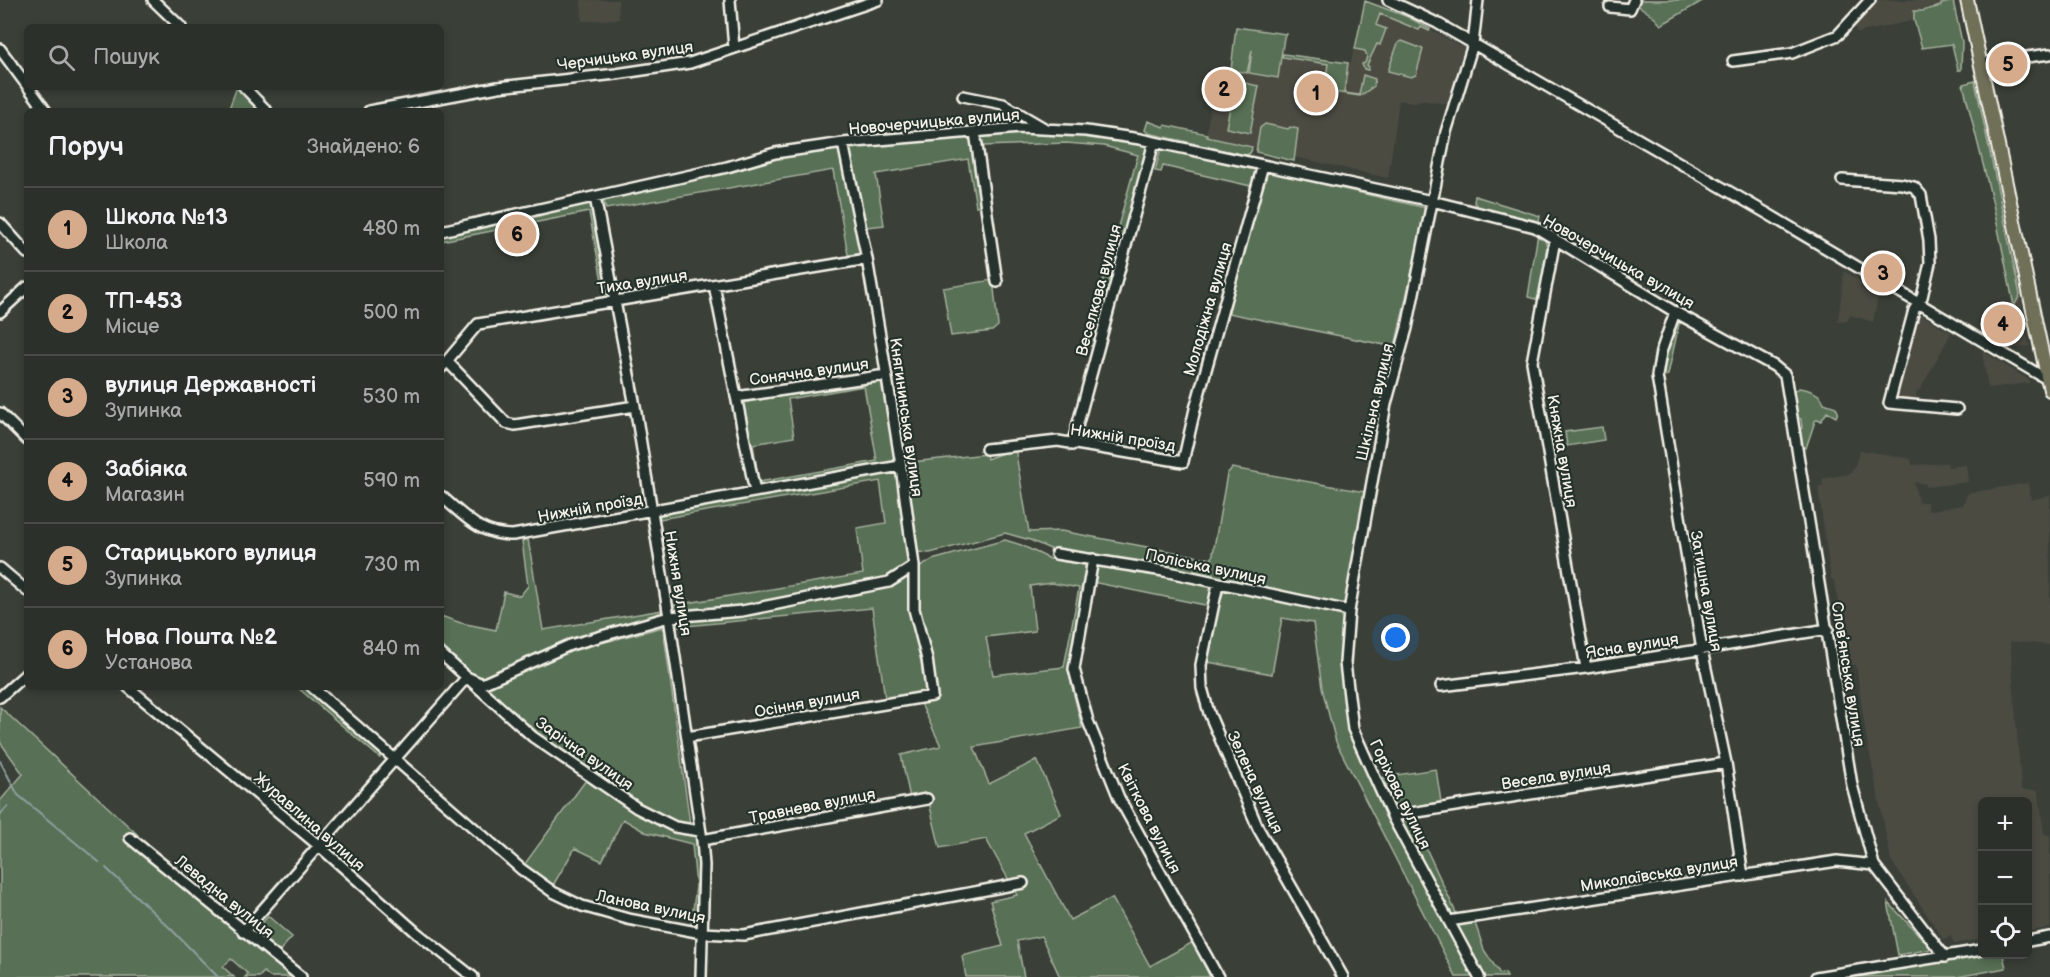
<!DOCTYPE html>
<html lang="uk">
<head>
<meta charset="utf-8">
<style>
	:root { --surface:#2c302a; --page:#383c36; --text:#f1f3f6; --muted:#a6a9a8; --line:#484b47; --accent:#d6ab8b }
	body { margin:0; font-family:"Balsamiq Sans",sans-serif; background:var(--page); color:var(--text) }
	.controls { position:absolute; right:18px; bottom:18px; display:grid; overflow:hidden; border-radius:9px; box-shadow:0 3px 9px #0003 }
	.controls button { width:54px; height:54px; display:grid; place-items:center; padding:0; border:0; border-bottom:2px solid var(--line); background:var(--surface); color:var(--text); font:30px sans-serif }
	.you { position:absolute; left:1396px; top:638px; width:21px; height:21px; margin:-15px; border:4px solid #fff; border-radius:50%; background:#1a73e8; box-shadow:0 0 0 9px #1a73e833 }
	.badge { display:grid; place-items:center; width:39px; height:39px; border-radius:50%; background:var(--accent); color:#111; font-size:20px; font-weight:700 }
	.pin { position:absolute; translate:-50% -50%; border:3px solid #fff; box-shadow:0 2px 6px #0006 }
	.list { margin:0; padding:0; list-style:none }
	h2 { display:flex; justify-content:space-between; align-items:center; height:78px; margin:0; padding:0 24px; font-size:26px }
	h2 small { font-size:20px; font-weight:400; color:var(--muted) }
	.list li { display:grid; grid-template-columns:39px 1fr auto; gap:18px; align-items:center; box-sizing:border-box; height:84px; padding:0 24px; border-top:2px solid var(--line) }
	.list b { display:block; font-size:22px; white-space:nowrap }
	.list p { margin:0; font-size:20px; white-space:nowrap; color:var(--muted) }
	.list em { font-size:20px; font-style:normal; color:var(--muted) }
	.icon { flex:none; width:33px; height:33px; fill:none; stroke:currentColor; stroke-width:2; stroke-linecap:round; stroke-linejoin:round }
	.map { position:relative; flex:none; width:2050px; height:977px; overflow:hidden }
	.search { position:absolute; background:var(--surface); box-shadow:0 3px 9px #0003; left:24px; top:24px; width:420px; height:66px; display:flex; align-items:center; gap:15px; box-sizing:border-box; padding:0 21px; border-radius:9px; color:var(--muted); font-size:22px }
	.panel { position:absolute; background:var(--surface); box-shadow:0 3px 9px #0003; left:24px; top:108px; width:420px; height:582px; border-radius:9px }
	.map>svg:first-child { display:block }
	.built { fill:#4b4c43 }
	.green { fill:#587055; stroke:#a6b09e; stroke-width:1.5; fill-rule:evenodd }
	.lines { fill:none; stroke-linecap:round; stroke-linejoin:round }
	.stream { stroke:#8f9fa1; stroke-width:2 }
	.minor-casing { stroke:#f4f1e8; stroke-width:14 }
	.major-casing { stroke:#f4f1e8; stroke-width:16 }
	.minor { stroke:#26332d; stroke-width:9 }
	.major { stroke:#706f59; stroke-width:12 }
	.labels { text-anchor:middle; stroke-width:4.5; stroke-linejoin:round; paint-order:stroke }
	.street-label { font-size:16px; fill:#f4f1e8; stroke:#26332d }
</style>
</head>
<body>
<div class="map">
<svg width="2050" height="977" viewBox="0 0 2050 977">
	<rect width="100%" height="100%" fill="#3a4038"/>
	<filter id="ink" filterUnits="userSpaceOnUse"><feTurbulence type="fractalNoise" baseFrequency=".0167" numOctaves="2"/><feDisplacementMap in="SourceGraphic" scale="12" xChannelSelector="R" yChannelSelector="G"/><feConvolveMatrix kernelMatrix="1 2 1 2 8 2 1 2 1" color-interpolation-filters="sRGB"/></filter>
	<g filter="url(#ink)">
		<path class="built" d="M 581,0 L 618,0 L 619,19 L 582,21 Z
			M 1874,0 L 1953,0 L 1953,1 L 1941,4 L 1941,6 L 1914,11 L 1914,20 L 1857,33 L 1854,24 Z
			M 1365,1 L 1408,17 L 1464,48 L 1448,104 L 1419,100 L 1418,103 L 1399,100 L 1388,178 L 1206,137 L 1216,69 L 1231,69 L 1236,27 L 1286,34 L 1283,54 L 1351,63 Z
			M 1844,271 L 1879,292 L 1873,322 L 1850,315 L 1847,321 L 1838,322 Z
			M 2020,295 L 2029,346 L 2011,349 L 1983,333 L 1982,313 L 2012,310 Z
			M 1917,315 L 1922,315 L 1951,333 L 1920,390 L 1917,390 L 1915,402 L 1893,399 Z
			M 1982,351 L 2029,380 L 2029,383 L 1988,388 Z
			M 1860,450 L 1911,459 L 1912,465 L 1947,463 L 1948,467 L 1966,465 L 1968,482 L 1926,487 L 1926,484 L 1914,482 L 1918,502 L 1927,502 L 1928,511 L 1963,505 L 1968,493 L 2028,483 L 2031,500 L 2050,495 L 2050,645 L 2010,641 L 2021,788 L 2022,790 L 2037,790 L 2039,794 L 2044,834 L 2050,836 L 2050,928 L 2028,931 L 2028,802 L 1982,802 L 1982,939 L 1954,944 L 1951,936 L 1943,939 L 1891,860 L 1866,735 L 1856,665 L 1850,665 L 1834,580 L 1831,579 L 1818,487 L 1823,486 L 1822,479 L 1849,474 L 1854,469 Z"/>
		<path class="green" d="M 1637,0 L 1704,0 L 1661,25 L 1653,16 L 1636,4 Z
			M 1365,1 L 1408,17 L 1430,29 L 1429,31 L 1421,27 L 1419,30 L 1380,14 L 1376,25 L 1386,29 L 1380,45 L 1377,44 L 1367,65 L 1369,67 L 1368,70 L 1364,69 L 1362,64 L 1365,63 L 1367,56 L 1365,51 L 1355,49 Z
			M 1953,1 L 1962,42 L 1961,70 L 1958,70 L 1952,44 L 1922,48 L 1914,20 L 1914,11 L 1922,11 L 1941,6 L 1941,4 Z
			M 1236,27 L 1286,34 L 1284,37 L 1278,78 L 1249,73 L 1252,50 L 1247,73 L 1231,70 Z
			M 1402,41 L 1423,49 L 1416,75 L 1411,77 L 1388,71 L 1398,43 Z
			M 1283,54 L 1348,63 L 1344,93 L 1359,95 L 1363,75 L 1375,79 L 1374,86 L 1360,96 L 1321,90 L 1319,83 L 1325,84 L 1328,64 L 1282,57 Z
			M 1235,81 L 1259,86 L 1250,133 L 1226,128 Z
			M 1975,81 L 2020,295 L 2014,306 L 1993,204 L 1963,84 Z
			M 237,87 L 239,87 L 262,111 L 228,111 Z
			M 1148,121 L 1164,127 L 1165,125 L 1207,134 L 1207,137 L 1252,147 C 1252,152 1250,155 1244,155 L 1148,133 L 1145,130 Z
			M 1265,124 L 1288,129 L 1290,127 L 1298,129 L 1294,161 L 1256,152 L 1260,128 Z
			M 1020,133 L 1086,135 L 1144,145 L 1147,151 L 1094,346 L 1085,345 L 1138,155 L 1104,146 L 1066,143 L 983,146 L 981,137 Z
			M 972,136 L 981,205 L 976,206 L 968,159 L 876,174 L 884,225 L 867,227 L 849,148 Z
			M 1161,148 L 1256,168 L 1251,186 L 1163,166 L 1161,172 L 1155,171 Z
			M 839,149 L 862,253 L 848,255 L 833,170 L 606,209 L 603,199 L 729,173 L 777,158 Z
			M 1265,171 L 1426,208 L 1395,347 L 1228,313 Z
			M 1475,196 L 1540,216 L 1539,221 L 1478,208 L 1474,202 Z
			M 592,202 L 610,296 L 605,297 L 589,212 L 441,241 L 441,235 L 443,234 L 533,218 L 563,208 Z
			M 1519,226 L 1542,233 L 1547,246 L 1539,300 L 1528,297 L 1538,233 L 1518,229 Z
			M 993,280 L 998,326 L 992,331 L 951,336 L 943,288 Z
			M 1678,319 L 1699,329 L 1698,332 L 1682,323 L 1679,324 L 1668,375 L 1664,376 L 1665,353 L 1675,322 Z
			M 883,379 L 897,464 L 770,486 L 761,485 L 755,480 L 741,403 ZM 864,386 L 877,461 L 759,482 L 753,444 L 794,437 L 788,399 Z
			M 1799,388 C 1808,389 1821,393 1824,403 L 1836,407 L 1838,412 L 1836,417 L 1827,412 L 1821,421 L 1818,419 L 1815,421 L 1806,448 L 1800,446 L 1797,431 L 1802,428 L 1801,419 L 1795,417 L 1792,392 Z
			M 1602,427 L 1604,440 L 1567,446 L 1565,432 Z
			M 1015,448 L 1029,532 L 1061,531 L 1212,559 L 1227,474 L 1232,468 L 1365,492 L 1348,600 L 1343,604 L 1335,604 L 1057,552 L 1030,540 L 1005,533 L 930,553 L 916,552 L 903,463 L 986,454 L 987,459 Z
			M 897,469 L 911,564 L 888,580 L 741,607 L 675,612 L 675,605 L 863,574 L 857,528 L 886,523 L 880,481 L 660,519 L 659,514 Z
			M 528,539 L 543,630 L 663,610 L 662,615 L 482,679 L 466,673 L 441,650 L 441,616 L 461,623 L 496,630 L 504,592 L 520,596 L 528,586 L 522,541 Z
			M 1005,540 L 1021,545 L 1050,559 L 1090,566 L 1069,674 L 1082,728 L 974,747 L 989,784 L 1037,760 L 1061,814 L 1024,833 L 1070,920 L 1112,898 L 1150,966 L 1193,942 L 1210,977 L 1060,977 L 1041,936 L 1017,941 L 1024,977 L 966,977 L 962,956 L 1003,946 L 990,901 L 1017,895 L 986,839 L 940,848 L 927,794 L 910,798 L 901,755 L 941,746 L 921,704 L 918,694 L 885,698 L 872,608 L 676,627 L 675,620 L 890,586 L 932,560 ZM 1052,583 L 1079,588 L 1064,667 L 993,675 L 986,637 L 1035,631 L 1030,586 Z
			M 1106,564 L 1209,584 L 1213,589 L 1210,606 L 1092,582 C 1094,572 1094,565 1106,564 Z
			M 1232,589 L 1344,612 L 1341,663 L 1349,730 L 1388,818 L 1474,977 L 1456,977 L 1336,742 L 1322,688 L 1313,623 L 1282,618 L 1272,674 L 1208,662 L 1205,659 L 1219,599 L 1225,591 Z
			M 663,627 L 690,824 L 676,825 L 639,805 L 536,733 L 483,688 L 571,651 Z
			M 297,687 L 306,687 L 383,753 L 380,758 Z
			M 0,707 L 138,835 L 130,845 L 293,977 L 270,977 L 264,972 L 259,977 L 245,977 L 248,974 L 231,959 L 223,967 L 234,977 L 0,977 L 0,801 L 23,774 L 0,742 Z
			M 1436,769 L 1441,802 L 1395,810 L 1383,777 Z
			M 586,780 C 621,802 655,827 696,836 L 700,866 L 698,927 L 691,926 L 696,886 L 692,844 L 645,832 L 623,819 L 602,861 L 575,848 L 552,887 L 524,865 Z
			M 1413,820 L 1457,915 L 1450,916 L 1399,822 Z
			M 1888,902 L 1932,949 L 1898,955 Z
			M 268,916 L 292,937 L 276,955 L 252,935 Z
			M 1475,923 L 1484,950 L 1500,974 L 1505,973 L 1507,977 L 1483,977 L 1455,926 Z
			M 1989,954 L 2003,955 L 2006,968 L 1957,977 L 1853,977 Z"/>
		<g class="lines">
			<path class="stream" d="M 0,761 L 18,795 L 99,862
				M 0,815 L 8,806
				M 106,868 L 171,929 L 218,977"/>
			<g class="minor-casing">
				<path id="minor" d="M 153,0 L 181,27
					M 730,0 L 734,48
					M 1388,0 L 1437,23 L 1498,58 L 1768,214 L 2050,381
					M 1478,0 L 1473,44 L 1446,132 L 1407,328 L 1386,404 L 1349,611 L 1345,663 L 1353,729 L 1392,816 L 1479,977
					M 1610,7 L 1630,9 L 1634,0
					M 0,49 L 46,111
					M 1733,61 L 1792,53 L 1838,35 L 1870,0
					M 1981,63 L 2050,54
					M 244,87 L 267,111
					M 963,96 L 1003,104 L 1044,128
					M 369,111 L 498,87 L 616,74 L 690,63 L 878,0
					M 975,132 L 997,282
					M 1842,180 L 1902,184 L 1914,187 L 1921,195 L 1929,240 L 1930,263 L 1922,297 L 1914,310 L 1889,403 L 1957,409
					M 595,197 L 635,406 L 669,617 L 702,840 L 704,865 L 701,977
					M 0,223 L 27,253
					M 441,231 L 727,167 L 775,153 L 843,143 L 1020,128 L 1086,131 L 1140,139 L 1432,201 L 1535,227 L 1675,312 L 1774,366 L 1785,375 L 1852,785 L 1874,865 L 1945,957
					M 1555,240 L 1532,362 L 1586,668
					M 714,285 L 755,492
					M 0,312 L 27,287
					M 1675,312 L 1661,352 L 1657,376 L 1702,650 L 1726,763 L 1743,876
					M 447,361 L 506,423 L 515,425 L 635,406
					M 441,368 L 478,324 L 867,259
					M 736,397 L 886,375
					M 0,413 L 27,440
					M 1072,445 L 1154,142
					M 986,449 L 1058,441 L 1183,462 L 1195,409 L 1263,165
					M 441,496 C 465,516 479,535 513,535 L 900,466
					M 1056,554 L 1164,571 L 1349,611
					M 1093,559 L 1074,669 L 1088,721 L 1119,798 L 1218,977
					M 0,568 L 27,591
					M 1218,584 L 1201,665 L 1202,688 L 1209,713 L 1258,828 L 1343,977
					M 441,654 L 533,737 L 637,808 L 675,827 L 700,831
					M 1441,686 L 1586,668 L 1828,629
					M 128,687 L 318,845 L 417,933 L 473,977
					M 312,687 L 521,869 L 553,892 L 582,906 L 628,919 L 702,933 L 744,935 L 1023,883
					M 0,697 L 27,673
					M 687,737 L 932,696 L 927,659 L 914,609 L 914,566 L 900,459 L 883,353 L 867,259 L 843,143
					M 1392,816 L 1726,763
					M 130,838 L 301,977
					M 702,840 L 927,799
					M 1449,921 L 1837,861 L 1874,865
					M 243,932 L 467,677 L 482,684 L 570,645 L 669,617 L 742,611 L 889,582 L 914,566
					M 2028,941 L 2050,937
					M 1816,977 L 1982,950"/>
			</g>
			<g class="major-casing">
				<path id="major" d="M 1967,0 L 2050,390"/>
			</g>
			<use href="#minor" class="minor"/>
			<use href="#major" class="major"/>
		</g>
	</g>
	<g class="labels">
		<g class="street-label">
			<text transform="translate(625 55) rotate(-8)" y="6">Черчицька вулиця</text>
			<text transform="translate(934 121) rotate(-5)" y="6">Новочерчицька вулиця</text>
			<text transform="translate(1619 261) rotate(30)" y="6">Новочерчицька вулиця</text>
			<text transform="translate(642 281) rotate(-9)" y="6">Тиха вулиця</text>
			<text transform="translate(1098 290) rotate(-75)" y="6">Веселкова вулиця</text>
			<text transform="translate(1207 309) rotate(-74)" y="6">Молодіжна вулиця</text>
			<text transform="translate(809 371) rotate(-8)" y="6">Сонячна вулиця</text>
			<text transform="translate(1374 402) rotate(-77)" y="6">Шкільна вулиця</text>
			<text transform="translate(907 417) rotate(82)" y="6">Княгининська вулиця</text>
			<text transform="translate(1123 437) rotate(9)" y="6">Нижній проїзд</text>
			<text transform="translate(1563 451) rotate(80)" y="6">Княжна вулиця</text>
			<text transform="translate(590 507) rotate(-10)" y="6">Нижній проїзд</text>
			<text transform="translate(1206 566) rotate(12)" y="6">Поліська вулиця</text>
			<text transform="translate(679 583) rotate(81)" y="6">Нижня вулиця</text>
			<text transform="translate(1707 591) rotate(80)" y="6">Затишна вулиця</text>
			<text transform="translate(1632 645) rotate(-9)" y="6">Ясна вулиця</text>
			<text transform="translate(1849 674) rotate(81)" y="6">Словʼянська вулиця</text>
			<text transform="translate(807 702) rotate(-10)" y="6">Осіння вулиця</text>
			<text transform="translate(585 753) rotate(35)" y="6">Зарічна вулиця</text>
			<text transform="translate(1556 775) rotate(-9)" y="6">Весела вулиця</text>
			<text transform="translate(1256 782) rotate(65)" y="6">Зелена вулиця</text>
			<text transform="translate(1401 794) rotate(64)" y="6">Горіхова вулиця</text>
			<text transform="translate(812 805) rotate(-11)" y="6">Травнева вулиця</text>
			<text transform="translate(1150 818) rotate(63)" y="6">Квіткова вулиця</text>
			<text transform="translate(310 821) rotate(41)" y="6">Журавлина вулиця</text>
			<text transform="translate(1659 873) rotate(-9)" y="6">Миколаївська вулиця</text>
			<text transform="translate(225 896) rotate(39)" y="6">Левадна вулиця</text>
			<text transform="translate(651 906) rotate(12)" y="6">Ланова вулиця</text>
		</g>
	</g>
</svg>
<div class="controls">
<button>+</button>
<button>−</button>
<button><svg class="icon" aria-label="locate" viewBox="0 0 24 24"><circle cx="12" cy="12" r="6"/><path d="M12 2v4M12 18v4M2 12h4M18 12h4"/></svg></button>
</div>
<div class="you"></div>
<div class="pin badge" style="left:1316px;top:93px">1</div>
<div class="pin badge" style="left:1224px;top:89px">2</div>
<div class="pin badge" style="left:1883px;top:273px">3</div>
<div class="pin badge" style="left:2003px;top:324px">4</div>
<div class="pin badge" style="left:2008px;top:64px">5</div>
<div class="pin badge" style="left:517px;top:234px">6</div>
<div class="search"><svg class="icon" aria-label="search" viewBox="0 0 24 24"><circle cx="10" cy="10" r="6"/><path d="M15 15l6 6"/></svg>Пошук</div>
<section class="panel">
<h2>Поруч<small>Знайдено: 6</small></h2>
<ul class="list">
<li><span class="badge">1</span><div><b>Школа №13</b><p>Школа</p></div><em>480 m</em></li>
<li><span class="badge">2</span><div><b>ТП-453</b><p>Місце</p></div><em>500 m</em></li>
<li><span class="badge">3</span><div><b>вулиця Державності</b><p>Зупинка</p></div><em>530 m</em></li>
<li><span class="badge">4</span><div><b>Забіяка</b><p>Магазин</p></div><em>590 m</em></li>
<li><span class="badge">5</span><div><b>Старицького вулиця</b><p>Зупинка</p></div><em>730 m</em></li>
<li><span class="badge">6</span><div><b>Нова Пошта №2</b><p>Установа</p></div><em>840 m</em></li>
</ul>
</section>
</div>
</body>
</html>
